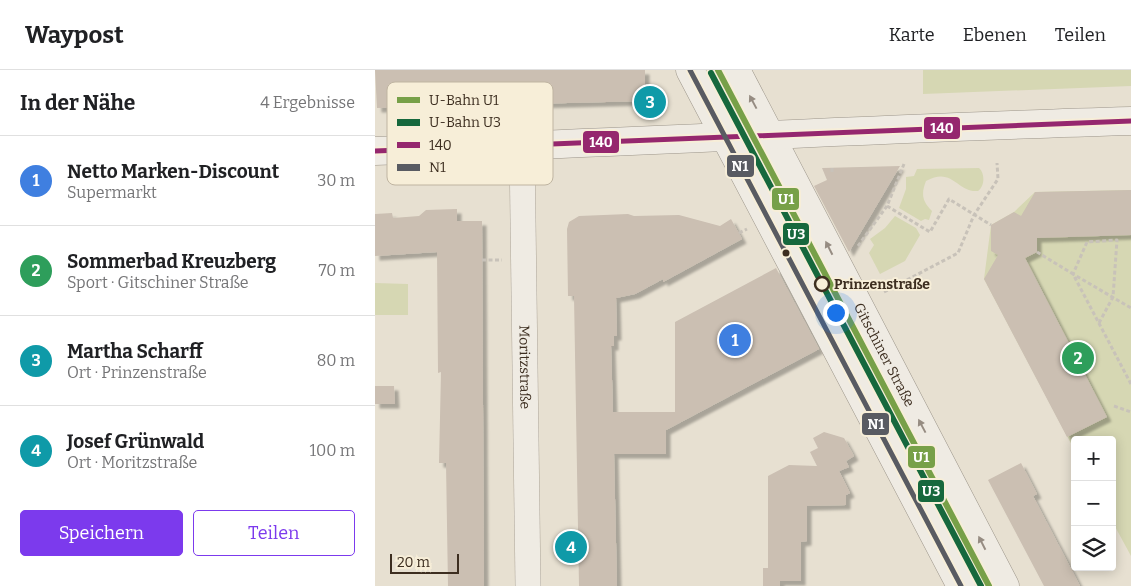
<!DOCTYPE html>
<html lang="de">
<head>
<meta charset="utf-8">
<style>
	:root { --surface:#fff; --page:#f2f2f2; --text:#202124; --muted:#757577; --line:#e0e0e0; --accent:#7c3aed }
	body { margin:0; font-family:Bitter,serif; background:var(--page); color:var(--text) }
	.controls { position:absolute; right:15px; bottom:15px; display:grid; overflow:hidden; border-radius:5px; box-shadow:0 2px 12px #0003 }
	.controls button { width:45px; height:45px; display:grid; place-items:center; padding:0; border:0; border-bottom:1px solid var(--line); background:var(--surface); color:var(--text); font:25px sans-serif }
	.scale { position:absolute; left:15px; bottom:12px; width:69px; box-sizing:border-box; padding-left:5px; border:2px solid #3d2e20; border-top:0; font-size:14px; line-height:18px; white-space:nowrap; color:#3d2e20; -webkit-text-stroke:4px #f7eed8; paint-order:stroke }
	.you { position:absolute; left:460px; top:242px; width:18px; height:18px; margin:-12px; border:4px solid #fff; border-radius:50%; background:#1a73e8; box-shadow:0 0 0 8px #1a73e833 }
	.badge { display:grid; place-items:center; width:32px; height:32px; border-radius:50%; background:var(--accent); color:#fff; font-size:16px; font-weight:700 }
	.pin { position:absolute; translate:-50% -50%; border:2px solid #fff; box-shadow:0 1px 5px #0006 }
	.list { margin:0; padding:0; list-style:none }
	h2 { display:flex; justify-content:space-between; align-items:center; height:65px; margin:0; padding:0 20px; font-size:21px }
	h2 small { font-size:16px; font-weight:400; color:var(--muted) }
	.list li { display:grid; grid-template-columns:32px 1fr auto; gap:15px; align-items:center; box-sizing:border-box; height:90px; padding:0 20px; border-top:1px solid var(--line) }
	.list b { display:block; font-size:19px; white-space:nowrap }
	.list p { margin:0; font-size:16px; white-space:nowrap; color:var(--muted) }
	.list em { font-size:16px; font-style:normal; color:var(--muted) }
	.actions { display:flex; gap:10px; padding:15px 20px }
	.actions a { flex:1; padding:11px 0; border:1px solid var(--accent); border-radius:5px; text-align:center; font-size:18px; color:var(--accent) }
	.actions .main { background:var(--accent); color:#fff }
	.icon { flex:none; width:28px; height:28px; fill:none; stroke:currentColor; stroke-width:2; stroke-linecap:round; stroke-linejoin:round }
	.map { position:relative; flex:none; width:756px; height:516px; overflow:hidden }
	header { display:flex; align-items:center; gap:30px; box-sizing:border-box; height:70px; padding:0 25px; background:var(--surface); border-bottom:1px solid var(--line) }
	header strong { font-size:24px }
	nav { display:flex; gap:28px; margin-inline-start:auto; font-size:18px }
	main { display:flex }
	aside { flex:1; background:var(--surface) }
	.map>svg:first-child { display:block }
	.green { fill:#d6d7b3 }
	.building { fill:#cbbfb2; filter:url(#shadow) }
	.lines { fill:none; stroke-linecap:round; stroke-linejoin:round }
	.street-casing { stroke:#ada599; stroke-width:26 }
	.secondary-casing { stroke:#9c958a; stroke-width:29 }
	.path { stroke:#c8c2b9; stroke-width:3; stroke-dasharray:4 2.5; stroke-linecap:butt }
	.street { stroke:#efebe3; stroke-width:25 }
	.secondary { stroke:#efebe3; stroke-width:28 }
	.bus-1-casing { stroke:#f7eed8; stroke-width:9 }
	.bus-2-casing { stroke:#f7eed8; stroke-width:9 }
	.bus-1 { stroke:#95276e; stroke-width:5 }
	.bus-2 { stroke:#595b62; stroke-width:5 }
	.metro-1-casing { stroke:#f7eed8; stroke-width:10 }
	.metro-2-casing { stroke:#f7eed8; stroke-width:10 }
	.metro-1 { stroke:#77a048; stroke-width:6 }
	.metro-2 { stroke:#16683d; stroke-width:6 }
	.oneway { fill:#968c82 }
	.bus-dot { fill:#3d2e20; stroke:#f7eed8; stroke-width:2 }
	.stop-dot { fill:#f7eed8; stroke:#3d2e20; stroke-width:2.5 }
	.labels { text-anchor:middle; stroke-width:4; stroke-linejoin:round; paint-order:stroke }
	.stop-label { font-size:14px; font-weight:bold; fill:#3d2e20; stroke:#f7eed8; text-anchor:start }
	.street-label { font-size:14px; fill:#3d2e20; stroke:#f7eed8 }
	.key { fill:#f7eed8; stroke:#bfb4a1; stroke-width:1 }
	.key-label { font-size:14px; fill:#3d2e20 }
	.line-badge { stroke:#f7eed8; stroke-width:2 }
	.badge-label { font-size:14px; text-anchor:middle; font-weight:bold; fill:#fff }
</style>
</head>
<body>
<header>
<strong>Waypost</strong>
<nav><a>Karte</a><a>Ebenen</a><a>Teilen</a></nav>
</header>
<main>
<aside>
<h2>In der Nähe<small>4 Ergebnisse</small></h2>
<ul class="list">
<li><span class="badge" style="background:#3f7fe0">1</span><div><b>Netto Marken-Discount</b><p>Supermarkt</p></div><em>30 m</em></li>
<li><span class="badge" style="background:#2e9e5b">2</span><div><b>Sommerbad Kreuzberg</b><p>Sport · Gitschiner Straße</p></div><em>70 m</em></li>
<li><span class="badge" style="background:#0f9aa8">3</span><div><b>Martha Scharff</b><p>Ort · Prinzenstraße</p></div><em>80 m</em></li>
<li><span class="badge" style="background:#0f9aa8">4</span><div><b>Josef Grünwald</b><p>Ort · Moritzstraße</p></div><em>100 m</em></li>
</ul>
<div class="actions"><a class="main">Speichern</a><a>Teilen</a></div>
</aside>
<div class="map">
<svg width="756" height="516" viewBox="0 0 756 516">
	<defs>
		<filter id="shadow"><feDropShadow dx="4.5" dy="4.5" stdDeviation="1" flood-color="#0004"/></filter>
	</defs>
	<rect width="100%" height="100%" fill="#e7e0d1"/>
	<path class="green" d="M 548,0 L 756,0 L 756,16 L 548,24 Z
		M 604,98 C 610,103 610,116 603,121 C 582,123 578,96 551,111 C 546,124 547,131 557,141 L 554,150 L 550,149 L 546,151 L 524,138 L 531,119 L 531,107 L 539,106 L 542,99 Z
		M 756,120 L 756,486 L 737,451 L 737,370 L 700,370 L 700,381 L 609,209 L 616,155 L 639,142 L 660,122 Z
		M 520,146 L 541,158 L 545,165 L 530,191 L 505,204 L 494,183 L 499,175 L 495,169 L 510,158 Z
		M 0,213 L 33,214 L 33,245 L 0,245 Z"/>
	<path class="building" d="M 0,0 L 270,0 L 270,31 L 2,38 Z
		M 525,96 L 474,182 L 439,116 L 452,110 L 447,98 Z
		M 756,120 L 756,165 L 662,168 L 662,182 L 650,188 L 732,347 L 692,367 L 609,209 L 623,185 L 616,181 L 616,155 L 639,142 L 646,146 L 660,122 Z
		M 412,131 L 501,302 L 493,306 L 404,135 Z
		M 82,139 L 82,151 L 107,151 L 109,516 L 73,516 L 71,393 L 64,393 L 66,302 L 63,303 L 62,182 L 0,186 L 0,144 L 17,143 L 18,148 L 44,146 L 51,140 Z
		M 253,144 L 259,146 L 304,145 L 345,156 L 356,149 L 367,169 L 288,212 L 288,209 L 260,224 L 241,228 L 242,266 L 239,266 L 239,276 L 236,276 L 238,342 L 300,342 L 300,252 L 401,198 L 444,279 L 291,360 L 291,384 L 239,384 L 242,516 L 204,516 L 199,226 L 193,226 L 192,159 L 194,152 L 204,146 Z
		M 0,316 L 19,316 L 20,334 L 0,334 Z
		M 449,362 L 469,368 L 479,386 L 471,391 L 474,397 L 464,401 L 475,423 L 471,425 L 471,435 L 432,436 L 432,471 L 426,472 L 426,511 L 405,511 L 405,516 L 388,516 L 388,498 L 393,498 L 393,406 L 414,395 L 442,396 L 435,382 L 443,378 L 438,368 Z
		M 646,393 L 662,424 L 658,426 L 705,516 L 669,516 L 613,410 Z"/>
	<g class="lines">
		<g class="street-casing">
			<g id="street">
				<path id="s1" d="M 147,77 L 153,516"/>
			</g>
		</g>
		<g class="secondary-casing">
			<g id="secondary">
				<path d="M 315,0 L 586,516"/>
				<path id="s2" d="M 361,0 L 630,516"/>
				<path d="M 0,81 C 252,73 504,58 756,51"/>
			</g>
		</g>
		<path class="path" d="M 457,98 L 457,104
			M 512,136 L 555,162 L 574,129 L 616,155
			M 364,163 L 372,159
			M 483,176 L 512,136 L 529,94
			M 662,182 L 698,204 L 756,314
			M 107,190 L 127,190
			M 509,222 L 583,183 L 599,145 L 623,109 L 622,93
			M 724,253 L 738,227 L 742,170 L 712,172 L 698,204 L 756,238
			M 739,336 L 756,342"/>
		<use href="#street" class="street"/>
		<use href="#secondary" class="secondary"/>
		<g class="bus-1-casing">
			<path id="bus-1" d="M 0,81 L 756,51"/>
		</g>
		<g class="bus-2-casing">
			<path id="bus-2" d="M 315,0 L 586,516"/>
		</g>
		<use href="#bus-1" class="bus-1"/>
		<use href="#bus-2" class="bus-2"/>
		<g class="metro-1-casing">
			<path id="metro-1" d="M 343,0 L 614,516"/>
		</g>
		<g class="metro-2-casing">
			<path id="metro-2" d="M 336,3 L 606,516"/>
		</g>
		<use href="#metro-1" class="metro-1"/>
		<use href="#metro-2" class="metro-2"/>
	</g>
	<defs><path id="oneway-solid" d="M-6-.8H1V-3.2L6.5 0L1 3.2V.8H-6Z" transform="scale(1.25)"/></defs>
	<g class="oneway">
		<use href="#oneway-solid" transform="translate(378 32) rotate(-118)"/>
		<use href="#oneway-solid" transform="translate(454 178) rotate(-117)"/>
		<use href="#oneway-solid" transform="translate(547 356) rotate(-118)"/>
		<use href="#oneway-solid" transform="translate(607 473) rotate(-117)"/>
	</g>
	<circle class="bus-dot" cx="411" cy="183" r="4.5"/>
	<circle class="stop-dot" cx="447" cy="214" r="7"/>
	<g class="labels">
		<g class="stop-label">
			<text x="459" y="219">Prinzenstraße</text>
		</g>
		<g class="street-label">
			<text dy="5" stroke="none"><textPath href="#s2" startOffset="321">Gitschiner Straße</textPath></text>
			<text dy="5" stroke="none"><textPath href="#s1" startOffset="220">Moritzstraße</textPath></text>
		</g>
	</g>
	<rect x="12" y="12" width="166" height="103" rx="8" class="key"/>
	<rect x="22" y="27" width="23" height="6" fill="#77a048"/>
	<rect x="22" y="49" width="23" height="7" fill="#16683d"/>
	<rect x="22" y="72" width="23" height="6" fill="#95276e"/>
	<rect x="22" y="94" width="23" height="7" fill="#595b62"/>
	<g class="key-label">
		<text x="54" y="35">U-Bahn U1</text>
		<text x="54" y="57">U-Bahn U3</text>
		<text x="54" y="80">140</text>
		<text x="54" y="102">N1</text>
	</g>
	<g class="line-badge">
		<rect x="548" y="46" width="38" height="24" rx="5" fill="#95276e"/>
		<rect x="207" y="60" width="38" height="24" rx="5" fill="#95276e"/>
		<rect x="351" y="84" width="29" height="24" rx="5" fill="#595b62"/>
		<rect x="396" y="117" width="29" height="24" rx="5" fill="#77a048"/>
		<rect x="407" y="152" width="28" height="24" rx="5" fill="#16683d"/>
		<rect x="486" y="342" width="29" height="24" rx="5" fill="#595b62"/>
		<rect x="532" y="375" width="29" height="24" rx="5" fill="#77a048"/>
		<rect x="542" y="409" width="28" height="24" rx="5" fill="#16683d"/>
	</g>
	<g class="badge-label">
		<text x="567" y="63">140</text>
		<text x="226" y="77">140</text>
		<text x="365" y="101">N1</text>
		<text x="411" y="134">U1</text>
		<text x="421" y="169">U3</text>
		<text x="501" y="359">N1</text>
		<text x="546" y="392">U1</text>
		<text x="556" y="426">U3</text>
	</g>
</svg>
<div class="controls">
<button>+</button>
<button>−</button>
<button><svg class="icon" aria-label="layers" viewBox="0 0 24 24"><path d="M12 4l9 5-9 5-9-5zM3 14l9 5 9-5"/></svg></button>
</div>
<div class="scale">20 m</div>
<div class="you"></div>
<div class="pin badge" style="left:360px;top:270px;background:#3f7fe0">1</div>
<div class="pin badge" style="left:703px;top:288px;background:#2e9e5b">2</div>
<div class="pin badge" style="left:275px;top:32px;background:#0f9aa8">3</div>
<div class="pin badge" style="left:196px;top:477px;background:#0f9aa8">4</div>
</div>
</main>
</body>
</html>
